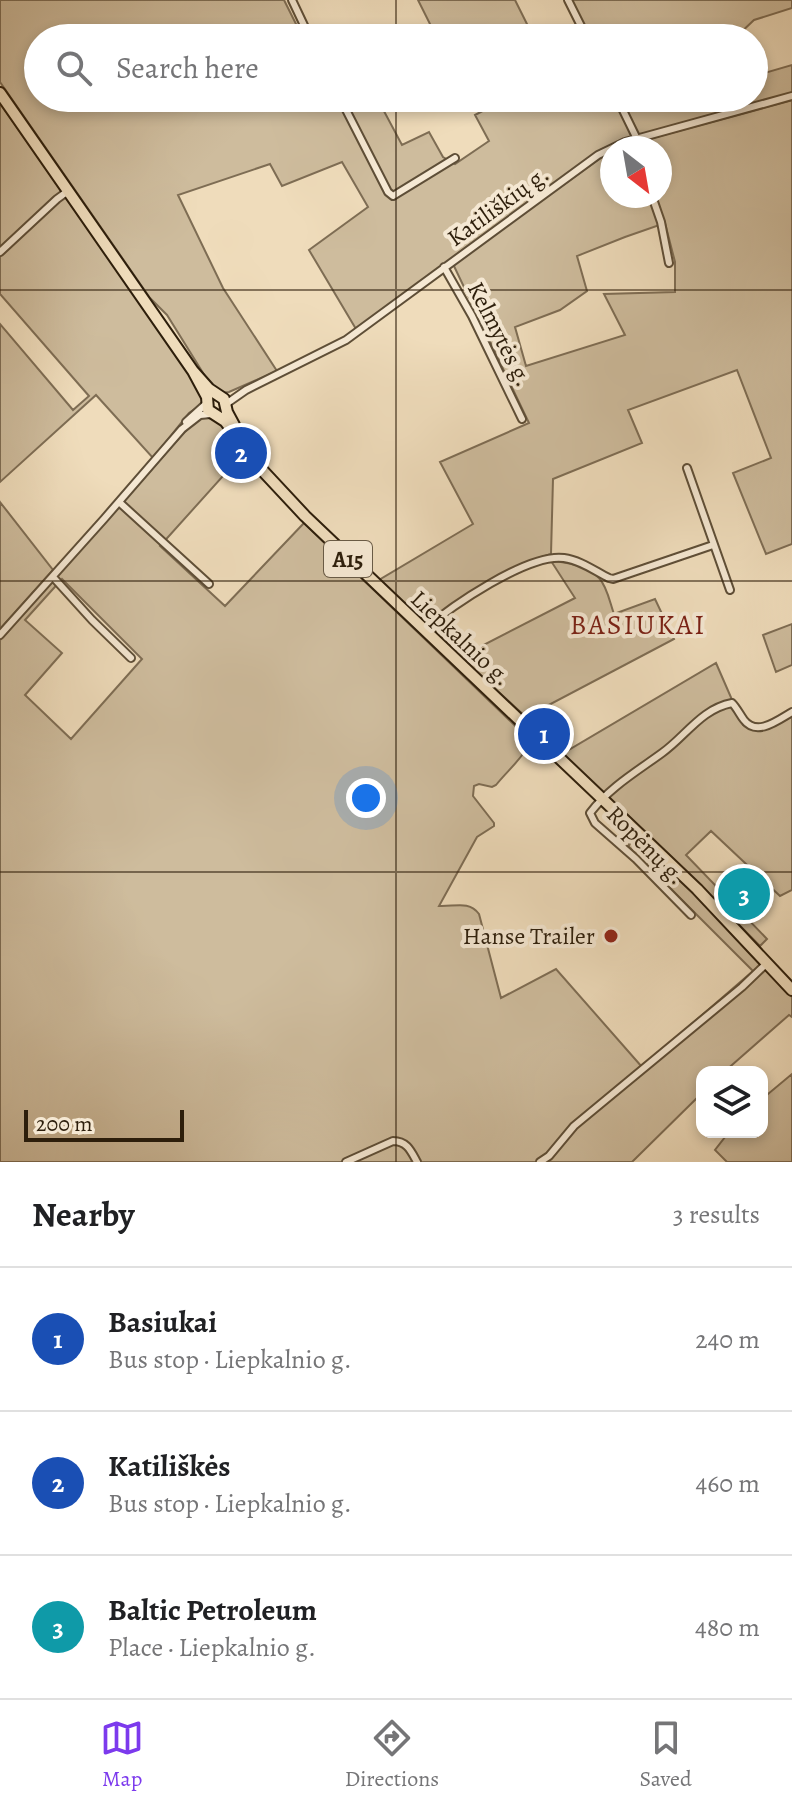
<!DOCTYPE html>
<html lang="en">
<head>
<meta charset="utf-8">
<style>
	:root { --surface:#fff; --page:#f2f2f2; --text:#202124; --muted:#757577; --line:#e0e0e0; --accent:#7c3aed }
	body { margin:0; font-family:Alegreya,serif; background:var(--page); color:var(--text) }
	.controls { position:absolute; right:24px; bottom:24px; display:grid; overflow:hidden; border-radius:16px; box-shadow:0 4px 12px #0003 }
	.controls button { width:72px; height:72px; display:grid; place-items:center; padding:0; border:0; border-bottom:2px solid var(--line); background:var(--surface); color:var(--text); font:40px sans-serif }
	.compass { position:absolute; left:600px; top:136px; width:72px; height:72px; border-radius:50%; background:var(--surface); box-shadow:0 4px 12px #0003; rotate:149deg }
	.scale { position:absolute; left:24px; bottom:20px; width:160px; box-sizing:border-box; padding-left:8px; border:4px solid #2d1e0b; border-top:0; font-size:22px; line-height:28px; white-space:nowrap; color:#2d1e0b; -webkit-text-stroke:6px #f5e8d3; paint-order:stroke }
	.you { position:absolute; left:366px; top:798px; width:28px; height:28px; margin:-20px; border:6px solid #fff; border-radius:50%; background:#1a73e8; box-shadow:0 0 0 12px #1a73e833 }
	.badge { display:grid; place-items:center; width:52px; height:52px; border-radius:50%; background:var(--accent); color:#fff; font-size:26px; font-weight:700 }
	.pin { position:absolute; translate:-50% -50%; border:4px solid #fff; box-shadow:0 2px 8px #0006 }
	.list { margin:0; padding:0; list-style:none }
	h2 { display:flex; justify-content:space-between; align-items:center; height:104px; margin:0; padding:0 32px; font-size:34px }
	h2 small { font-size:26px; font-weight:400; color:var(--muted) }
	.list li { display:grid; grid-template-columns:52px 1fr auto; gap:24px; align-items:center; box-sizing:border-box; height:144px; padding:0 32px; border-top:2px solid var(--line) }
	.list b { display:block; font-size:30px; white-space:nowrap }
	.list p { margin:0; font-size:26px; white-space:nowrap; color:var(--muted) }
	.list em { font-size:26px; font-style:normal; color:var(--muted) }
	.icon { flex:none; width:44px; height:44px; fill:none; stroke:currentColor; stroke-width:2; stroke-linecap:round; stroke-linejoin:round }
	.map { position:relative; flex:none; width:792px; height:1162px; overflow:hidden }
	.search { position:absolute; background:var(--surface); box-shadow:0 4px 12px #0003; left:24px; right:24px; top:24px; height:88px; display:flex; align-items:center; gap:20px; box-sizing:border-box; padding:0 28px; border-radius:44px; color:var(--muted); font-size:30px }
	.sheet { height:536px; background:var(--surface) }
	nav { display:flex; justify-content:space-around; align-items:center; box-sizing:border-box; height:112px; border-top:2px solid var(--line); background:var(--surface); font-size:22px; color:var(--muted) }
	nav a { display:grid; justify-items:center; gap:4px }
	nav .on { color:var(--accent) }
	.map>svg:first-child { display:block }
	.green { fill:#cebc9d; stroke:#7e6d54; stroke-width:2; fill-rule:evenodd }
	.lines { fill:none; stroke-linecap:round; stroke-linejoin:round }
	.minor-casing { stroke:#5e4e37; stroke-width:10 }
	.trunk-casing { stroke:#2d1e0b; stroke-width:14 }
	.minor { stroke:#f5e8d3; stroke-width:6 }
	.trunk { stroke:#efdcbb; stroke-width:10 }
	.grid { fill:none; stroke:#2d1e0b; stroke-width:2; stroke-opacity:0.55 }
	.poi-dot { fill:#8f2418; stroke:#f5e8d3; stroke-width:3 }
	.labels { text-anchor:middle; stroke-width:8; stroke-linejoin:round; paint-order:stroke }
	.shield { fill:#f5e8d3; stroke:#695b47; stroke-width:2 }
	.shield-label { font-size:22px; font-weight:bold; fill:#2d1e0b }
	.street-label { font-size:24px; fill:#2d1e0b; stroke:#f5e8d3 }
	.poi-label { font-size:24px; fill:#2d1e0b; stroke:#f5e8d3; text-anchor:end }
	.quarter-label { font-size:28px; letter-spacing:2px; fill:#7a1f14; stroke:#f5e8d3 }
</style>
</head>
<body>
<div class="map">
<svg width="792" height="1162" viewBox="0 0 792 1162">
	<rect width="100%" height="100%" fill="#efdcbb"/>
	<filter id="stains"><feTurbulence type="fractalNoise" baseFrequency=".0025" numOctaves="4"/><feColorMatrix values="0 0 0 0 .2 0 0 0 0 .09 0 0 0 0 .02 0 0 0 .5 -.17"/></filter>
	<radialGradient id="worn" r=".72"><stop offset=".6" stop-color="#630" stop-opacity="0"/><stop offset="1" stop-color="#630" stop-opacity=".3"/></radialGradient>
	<path class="green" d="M 0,0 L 284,0 L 303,38 L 38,38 L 38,98 L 377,98 L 402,145 L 429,132 L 443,157 L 455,164 L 489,141 L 475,115 L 507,98 L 754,98 L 754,76 L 792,65 L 792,93 L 623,140 L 602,149 L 356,329 L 309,250 L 368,207 L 342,162 L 282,186 L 270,164 L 178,195 L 223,288 L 277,371 L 229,392 L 221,393 L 213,389 L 167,315 L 150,298 L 0,82 Z
		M 418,0 L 515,0 L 534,38 L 437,38 Z
		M 570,0 L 792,0 L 792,8 L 754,20 L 735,38 L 589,38 Z
		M 792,100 L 792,544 L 766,554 L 733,473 L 771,458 L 737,370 L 628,410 L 642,443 L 553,479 L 551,554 C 519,563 488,582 460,600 C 448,607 437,620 423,622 L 379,580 L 473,524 L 440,462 L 529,423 L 453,264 L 612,150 L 612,196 L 660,196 L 660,148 L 616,148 ZM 665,223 L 675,262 L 675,292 L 604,294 L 625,335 L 526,366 L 515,327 L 560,310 L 587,291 L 577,256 L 625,237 Z
		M 0,103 L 196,384 L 203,401 L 199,406 L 189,413 L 153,458 L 96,395 L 0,482 L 0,324 L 73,410 L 89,396 L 0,294 Z
		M 204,417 C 229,419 229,439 241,456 L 160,546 L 225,606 L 304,523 L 531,741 C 525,756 507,771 496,785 L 492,787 L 479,784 L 474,786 L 473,796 L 494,823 L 494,826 L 477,837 L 439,906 C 454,907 469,900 479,914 L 501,998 L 556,969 L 642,1067 L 753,971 L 629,847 L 629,844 L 635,841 C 694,884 742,944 792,997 L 792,1017 L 789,1015 L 724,1072 L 702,1072 L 702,1093 L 632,1162 L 0,1162 L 0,640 L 191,425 ZM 62,579 L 142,659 L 71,739 L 25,695 L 62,653 L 25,620 Z
		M 0,502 L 53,570 L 0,629 Z
		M 551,561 C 566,562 588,566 599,578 C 607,586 610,603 614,614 L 655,599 L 674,639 L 526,717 L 438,637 L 435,629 L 438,621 L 472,651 L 575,598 Z
		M 792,624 L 792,665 L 776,672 L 763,635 Z
		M 716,663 L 743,725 C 759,735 776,724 792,717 L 792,890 L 780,896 L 711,831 L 686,855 L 767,939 L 760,946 L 689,874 L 562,754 Z
		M 792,1074 L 792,1162 L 727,1162 L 715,1150 L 729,1132 L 762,1132 L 762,1099 Z"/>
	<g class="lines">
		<g class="minor-casing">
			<path id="minor" d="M 292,0 L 310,38
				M 568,0 L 587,38
				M 340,98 L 388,192 L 393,196 L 455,158
				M 617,98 L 637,139
				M 652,196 L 661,222 L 669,263
				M 0,252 L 57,199 L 68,191
				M 444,267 L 472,316 L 522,419
				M 226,404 L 246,390 L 346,340 L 598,155 L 625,142 L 792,96
				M 186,422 L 207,403
				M 687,468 L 730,590
				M 119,502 L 209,584
				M 53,577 L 92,620 L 131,658
				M 424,630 C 450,607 528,553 564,558 C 580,560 595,571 609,578 L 613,579 L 713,545
				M 0,635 L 104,519 L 182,429 L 200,415 L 211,414
				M 691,915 L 636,859 L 595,823 L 590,813 C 610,787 636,772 662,753 C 686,736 701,709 732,703 C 737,708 740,715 744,720 C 757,737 778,720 792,712
				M 346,1162 L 393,1141 C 407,1141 411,1151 417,1162
				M 540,1162 L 549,1156 L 574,1126 L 742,987 L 767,963"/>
		</g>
		<g class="trunk-casing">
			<path id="trunk" d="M 0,93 L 193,371 L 209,389 L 224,399 L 227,412 L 234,425
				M 193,371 L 207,397 L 208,410 L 225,421 L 263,471 L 305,516 L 697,889 L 792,990"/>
		</g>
		<use href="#minor" class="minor"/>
		<use href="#trunk" class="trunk"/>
	</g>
	<path class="grid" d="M 396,0 L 396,38M 396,98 L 396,1162M 0,290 L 792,290M 0,581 L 792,581M 0,872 L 792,872"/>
	<circle class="poi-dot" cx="611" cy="936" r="8"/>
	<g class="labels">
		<rect class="shield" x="324" y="541" width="48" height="36" rx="6"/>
		<g class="shield-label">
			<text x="348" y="567">A15</text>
		</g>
		<g class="street-label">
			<text transform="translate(498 206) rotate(-36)" y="8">Katiliškių g.</text>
			<text transform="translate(500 334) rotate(63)" y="8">Kelmytės g.</text>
			<text transform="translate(461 638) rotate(43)" y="8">Liepkalnio g.</text>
			<text transform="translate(646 845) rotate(45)" y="8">Ropėnų g.</text>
		</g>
		<g class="poi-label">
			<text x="595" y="944">Hanse Trailer</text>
		</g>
		<g class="quarter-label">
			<text x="638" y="634">BASIUKAI</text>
		</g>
	</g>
	<rect width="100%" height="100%" filter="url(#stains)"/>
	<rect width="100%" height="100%" fill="url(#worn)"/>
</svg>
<div class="controls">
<button><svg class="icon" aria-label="layers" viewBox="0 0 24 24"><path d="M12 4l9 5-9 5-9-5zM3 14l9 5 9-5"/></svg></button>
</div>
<svg class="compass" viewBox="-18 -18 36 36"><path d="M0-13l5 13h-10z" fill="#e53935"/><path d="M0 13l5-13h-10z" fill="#757577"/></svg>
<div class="scale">200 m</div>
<div class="you"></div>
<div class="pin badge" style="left:544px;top:734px;background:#1a4fb4">1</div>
<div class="pin badge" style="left:241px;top:453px;background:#1a4fb4">2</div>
<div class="pin badge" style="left:744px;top:894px;background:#0f9aa8">3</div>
<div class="search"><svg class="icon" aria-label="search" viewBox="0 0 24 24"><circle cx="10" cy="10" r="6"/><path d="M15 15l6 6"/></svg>Search here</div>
</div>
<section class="sheet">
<h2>Nearby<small>3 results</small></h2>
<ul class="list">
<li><span class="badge" style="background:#1a4fb4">1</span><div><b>Basiukai</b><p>Bus stop · Liepkalnio g.</p></div><em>240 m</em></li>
<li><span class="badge" style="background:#1a4fb4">2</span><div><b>Katiliškės</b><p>Bus stop · Liepkalnio g.</p></div><em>460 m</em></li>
<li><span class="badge" style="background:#0f9aa8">3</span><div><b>Baltic Petroleum</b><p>Place · Liepkalnio g.</p></div><em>480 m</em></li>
</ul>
</section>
<nav>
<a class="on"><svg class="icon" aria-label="map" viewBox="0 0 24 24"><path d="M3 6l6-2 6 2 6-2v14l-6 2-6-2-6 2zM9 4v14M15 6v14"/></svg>Map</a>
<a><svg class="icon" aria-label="directions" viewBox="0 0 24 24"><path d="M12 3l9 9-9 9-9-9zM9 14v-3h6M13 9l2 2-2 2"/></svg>Directions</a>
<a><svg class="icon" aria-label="saved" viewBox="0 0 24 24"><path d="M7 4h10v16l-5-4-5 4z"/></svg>Saved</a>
</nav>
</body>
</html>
